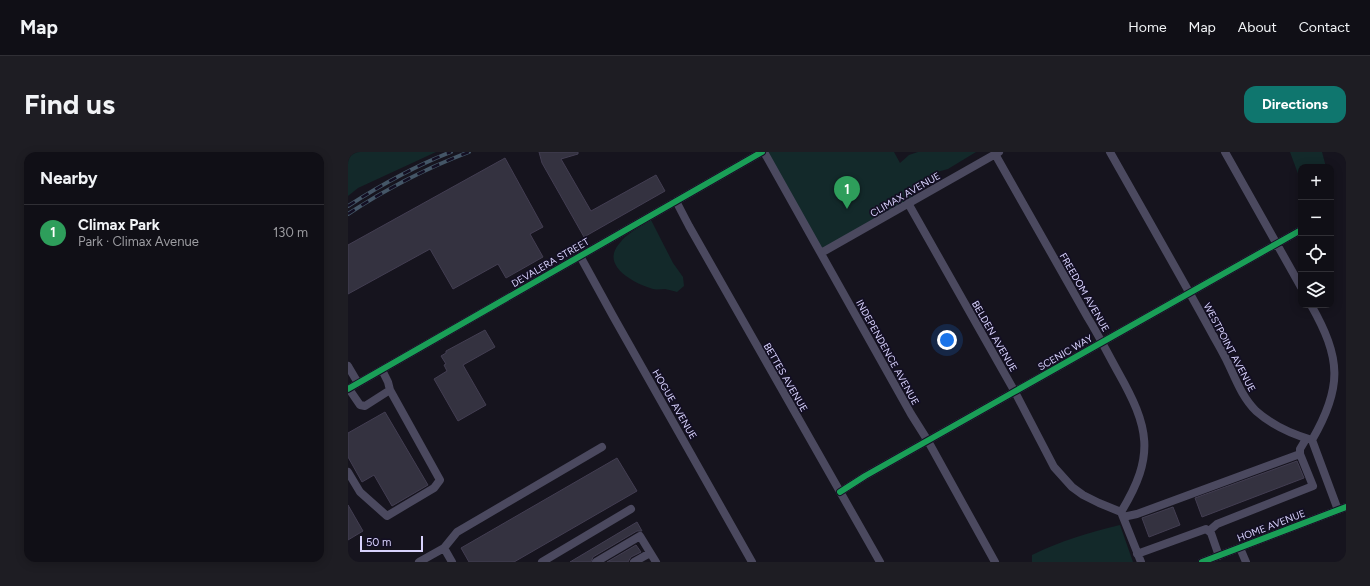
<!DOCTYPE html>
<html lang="en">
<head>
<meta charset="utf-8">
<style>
	:root { --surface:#100f16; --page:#1e1d23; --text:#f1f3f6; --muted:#9c9ca1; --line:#302f35; --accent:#0f766e }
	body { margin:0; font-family:Figtree,sans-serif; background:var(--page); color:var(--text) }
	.controls { position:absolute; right:12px; top:12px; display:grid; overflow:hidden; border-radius:8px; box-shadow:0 2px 10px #0003 }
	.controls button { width:36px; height:36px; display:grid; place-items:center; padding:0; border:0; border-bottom:1px solid var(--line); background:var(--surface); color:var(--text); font:20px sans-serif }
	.scale { position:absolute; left:12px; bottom:10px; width:63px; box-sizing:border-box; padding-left:4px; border:2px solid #d8d2fd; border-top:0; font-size:11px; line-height:14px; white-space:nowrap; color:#d8d2fd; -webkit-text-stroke:3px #130f23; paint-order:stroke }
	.you { position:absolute; left:599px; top:188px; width:14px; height:14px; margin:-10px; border:3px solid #fff; border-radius:50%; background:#1a73e8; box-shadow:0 0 0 6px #1a73e833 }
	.badge { display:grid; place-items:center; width:26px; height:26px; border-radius:50%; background:var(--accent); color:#fff; font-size:13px; font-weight:700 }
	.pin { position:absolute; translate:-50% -33px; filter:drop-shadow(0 1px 2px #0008) }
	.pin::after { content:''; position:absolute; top:21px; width:14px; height:12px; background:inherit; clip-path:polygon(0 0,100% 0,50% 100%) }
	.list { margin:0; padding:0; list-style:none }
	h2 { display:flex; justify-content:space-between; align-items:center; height:52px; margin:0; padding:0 16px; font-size:17px }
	h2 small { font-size:13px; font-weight:400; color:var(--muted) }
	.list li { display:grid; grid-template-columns:26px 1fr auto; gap:12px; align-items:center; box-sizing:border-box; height:56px; padding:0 16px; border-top:1px solid var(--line) }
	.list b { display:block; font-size:15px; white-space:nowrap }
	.list p { margin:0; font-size:13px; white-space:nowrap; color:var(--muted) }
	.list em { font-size:13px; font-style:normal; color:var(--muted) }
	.icon { flex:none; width:22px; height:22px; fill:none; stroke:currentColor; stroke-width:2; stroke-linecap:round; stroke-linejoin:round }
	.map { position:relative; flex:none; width:998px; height:410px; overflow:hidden; border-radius:12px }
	header { display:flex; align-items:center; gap:24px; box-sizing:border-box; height:56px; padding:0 20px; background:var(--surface); border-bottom:1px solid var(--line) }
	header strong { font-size:19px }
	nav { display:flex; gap:22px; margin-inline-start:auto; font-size:14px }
	.intro { display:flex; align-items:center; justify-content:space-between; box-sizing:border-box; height:96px; padding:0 24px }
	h1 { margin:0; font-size:28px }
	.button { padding:10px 18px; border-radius:12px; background:var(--accent); color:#fff; font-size:14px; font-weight:700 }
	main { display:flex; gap:24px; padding:0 24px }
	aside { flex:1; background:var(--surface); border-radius:12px; box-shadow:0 2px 10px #0003 }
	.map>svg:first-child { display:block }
	.green { fill:#13292a }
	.building { fill:#343240; stroke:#433e52 }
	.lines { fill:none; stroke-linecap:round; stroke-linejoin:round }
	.minor { stroke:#4b495f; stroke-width:8 }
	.rail-casing { stroke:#445667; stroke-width:4 }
	.rail { stroke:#130f23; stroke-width:2.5; stroke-dasharray:8; stroke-linecap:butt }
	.cycleway-casing { stroke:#130f23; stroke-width:8 }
	.cycleway { stroke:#1a9f57; stroke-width:6 }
	.labels { text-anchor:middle; stroke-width:3.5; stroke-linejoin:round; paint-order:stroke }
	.street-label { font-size:10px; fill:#d8d2fd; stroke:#130f23 }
</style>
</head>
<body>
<header>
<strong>Map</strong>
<nav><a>Home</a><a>Map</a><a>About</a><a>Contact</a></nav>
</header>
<div class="intro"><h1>Find us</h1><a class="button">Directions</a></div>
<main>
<aside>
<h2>Nearby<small></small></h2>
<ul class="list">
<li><span class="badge" style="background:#2e9e5b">1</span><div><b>Climax Park</b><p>Park · Climax Avenue</p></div><em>130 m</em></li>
</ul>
</aside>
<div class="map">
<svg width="998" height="410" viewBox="0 0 998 410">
	<rect width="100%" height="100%" fill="#16141e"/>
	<path class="green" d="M 0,0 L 88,0 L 10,36 L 0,44 Z
		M 416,0 L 546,0 L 552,11 L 561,3 L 570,0 L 628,0 L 600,17 L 589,20 L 573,35 L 564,38 L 568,46 L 473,101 Z
		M 942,0 L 974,0 L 978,15 L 953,15 L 953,30 Z
		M 303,68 L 325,111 L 335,125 L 336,134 L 329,140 C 326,139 321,138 317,137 C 313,137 309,138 305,137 C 287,132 252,114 271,92 C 279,81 292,75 303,68 Z
		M 772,373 L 785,410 L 684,410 L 684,403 C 712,389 742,380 772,373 Z"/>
	<path class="building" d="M 191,0 L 230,0 L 230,2 L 213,7 L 243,59 L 308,23 L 317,39 L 236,85 L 194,11 Z
		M 157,6 L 195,75 L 182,82 L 195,105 L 158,126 L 150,112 L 105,137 L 82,97 L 0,142 L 0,93 Z
		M 137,178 L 147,195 L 115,213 L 138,253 L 110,269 L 86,227 L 99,219 L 96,213 L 98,212 L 93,204 L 98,201 L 98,199 Z
		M 37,260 L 80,333 L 44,354 L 26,323 L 14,330 L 0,305 L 0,281 Z
		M 269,306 L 289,339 L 166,410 L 121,410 L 113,396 Z
		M 949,309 L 956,326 L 854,365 L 847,346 Z
		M 0,353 L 15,379 L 0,388 Z
		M 825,355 L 832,373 L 801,385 L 794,366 Z
		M 289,370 L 294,379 L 289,379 L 245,405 L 243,410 L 222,410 Z
		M 288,393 L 293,400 L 283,405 L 280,410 L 259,410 Z"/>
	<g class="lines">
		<path class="minor" d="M 416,0 L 563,262 L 580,289 L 647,410
			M 762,0 C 797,62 832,123 866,185 C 870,192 874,199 878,207 C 887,225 893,244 908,259 C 925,274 943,282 964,288
			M 877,0 L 953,135
			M 647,2 L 740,166 C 751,184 760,202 770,220 C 801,275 808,303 773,360
			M 328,49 L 341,74 L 532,410
			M 560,51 L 667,240 L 706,315 L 724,335 L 735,343 L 751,351 L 773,360 L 793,410
			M 473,101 L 651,0
			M 232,104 L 265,164 L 404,410
			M 963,153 C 993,206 995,235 964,288 L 990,358
			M 0,214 L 10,231
			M 0,237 L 414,0
			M 1,237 L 12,253 L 17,254 L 42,238 L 40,230 L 34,218
			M 0,320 L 12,340 L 39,364 L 86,336 L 92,328 L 42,238
			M 492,340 L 517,324 L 953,78
			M 775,365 L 789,362 L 952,302
			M 861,379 L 869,372 L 965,334 L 952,302 L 952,297 L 958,287
			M 96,396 L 104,410
			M 892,396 L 898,410
			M 789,402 L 858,377 L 863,381 L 871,404
			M 71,410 L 96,396 L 109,380 L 254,295
			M 194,410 L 283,357
			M 248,410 L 292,384 L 308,410
			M 286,410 L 302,401
			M 854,410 L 998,355"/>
		<g class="rail-casing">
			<path id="rail" d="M 0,54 C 33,33 67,14 103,0
				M 0,62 C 38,37 79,16 121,0"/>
		</g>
		<use href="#rail" class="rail"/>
		<g class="cycleway-casing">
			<path id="cycleway" d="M 0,237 L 414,0
				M 492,340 L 517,324 L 953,78
				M 854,410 L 998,355"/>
		</g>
		<use href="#cycleway" class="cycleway"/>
	</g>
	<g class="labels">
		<g class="street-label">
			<text transform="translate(557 42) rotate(-30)" y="4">CLIMAX AVENUE</text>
			<text transform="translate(202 110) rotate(-30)" y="4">DEVALERA STREET</text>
			<text transform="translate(737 140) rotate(60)" y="4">FREEDOM AVENUE</text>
			<text transform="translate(647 184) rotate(60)" y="4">BELDEN AVENUE</text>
			<text transform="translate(882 195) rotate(62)" y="4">WESTPOINT AVENUE</text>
			<text transform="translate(540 200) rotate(61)" y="4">INDEPENDENCE AVENUE</text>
			<text transform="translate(717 200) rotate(-30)" y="4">SCENIC WAY</text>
			<text transform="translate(438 225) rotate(60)" y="4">BETTES AVENUE</text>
			<text transform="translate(327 252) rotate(60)" y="4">HOGUE AVENUE</text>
			<text transform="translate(923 373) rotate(-21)" y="4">HOME AVENUE</text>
		</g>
	</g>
</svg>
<div class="controls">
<button>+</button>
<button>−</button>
<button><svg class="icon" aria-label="locate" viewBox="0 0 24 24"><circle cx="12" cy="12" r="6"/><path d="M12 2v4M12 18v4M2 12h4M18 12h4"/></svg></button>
<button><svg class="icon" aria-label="layers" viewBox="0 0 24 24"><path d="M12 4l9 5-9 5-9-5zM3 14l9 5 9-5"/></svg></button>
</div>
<div class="scale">50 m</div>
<div class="you"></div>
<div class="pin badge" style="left:499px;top:57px;background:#2e9e5b">1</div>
</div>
</main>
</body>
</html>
